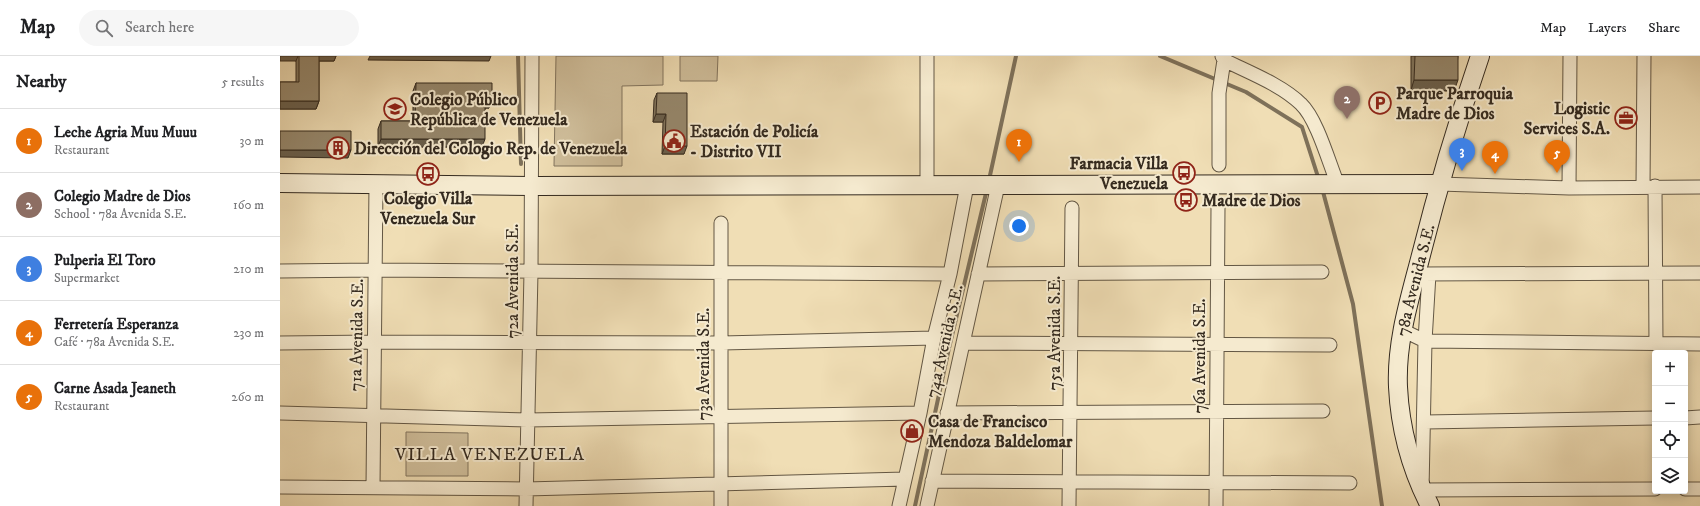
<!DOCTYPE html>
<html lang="en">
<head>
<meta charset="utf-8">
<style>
	:root { --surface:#fff; --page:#f6f6f6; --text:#202124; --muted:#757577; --line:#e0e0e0; --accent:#8f2418 }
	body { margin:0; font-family:"IM FELL DW Pica",serif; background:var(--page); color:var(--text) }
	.controls { position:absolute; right:12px; bottom:12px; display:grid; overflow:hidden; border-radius:4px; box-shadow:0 2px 10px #0003 }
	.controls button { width:36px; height:36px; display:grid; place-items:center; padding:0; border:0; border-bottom:1px solid var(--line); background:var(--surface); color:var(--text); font:20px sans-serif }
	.you { position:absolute; left:739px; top:170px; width:14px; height:14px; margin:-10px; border:3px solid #fff; border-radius:50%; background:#1a73e8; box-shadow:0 0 0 6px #1a73e833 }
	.badge { display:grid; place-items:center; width:26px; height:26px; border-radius:50%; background:var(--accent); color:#fff; font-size:13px; font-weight:700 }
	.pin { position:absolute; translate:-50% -33px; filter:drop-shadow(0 1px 2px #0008) }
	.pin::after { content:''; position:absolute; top:21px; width:14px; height:12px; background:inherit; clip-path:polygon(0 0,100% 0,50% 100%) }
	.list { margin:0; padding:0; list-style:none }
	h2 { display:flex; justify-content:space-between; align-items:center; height:52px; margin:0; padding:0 16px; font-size:17px }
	h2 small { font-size:13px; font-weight:400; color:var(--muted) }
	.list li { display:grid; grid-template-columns:26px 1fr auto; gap:12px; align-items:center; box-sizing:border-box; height:64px; padding:0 16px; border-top:1px solid var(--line) }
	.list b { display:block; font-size:15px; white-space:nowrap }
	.list p { margin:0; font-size:13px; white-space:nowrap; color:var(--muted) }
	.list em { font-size:13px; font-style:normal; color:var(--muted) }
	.icon { flex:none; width:22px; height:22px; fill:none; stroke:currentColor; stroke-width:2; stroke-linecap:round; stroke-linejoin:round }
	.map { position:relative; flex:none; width:1420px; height:450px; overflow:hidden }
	header { display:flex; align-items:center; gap:24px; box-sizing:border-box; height:56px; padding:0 20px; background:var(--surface); border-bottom:1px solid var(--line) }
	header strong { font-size:19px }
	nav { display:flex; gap:22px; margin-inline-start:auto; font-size:14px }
	.search { width:280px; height:36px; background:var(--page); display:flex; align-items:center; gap:10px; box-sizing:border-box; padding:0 14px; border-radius:22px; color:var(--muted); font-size:15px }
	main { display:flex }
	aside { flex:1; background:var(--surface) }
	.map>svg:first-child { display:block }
	.green { fill:#d0bf9c; stroke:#82745e }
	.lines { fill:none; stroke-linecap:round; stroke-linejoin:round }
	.stream { stroke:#7e715a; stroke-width:4 }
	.street-casing { stroke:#635744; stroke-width:15 }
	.secondary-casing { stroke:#342a1f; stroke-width:20 }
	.street { stroke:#f5eacf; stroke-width:13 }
	.secondary { stroke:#f5eacf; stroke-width:18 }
	.wall { fill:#81755e; stroke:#342a1f }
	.shaded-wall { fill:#695f4c; stroke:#342a1f }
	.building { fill:#96886d; stroke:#342a1f }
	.labels { text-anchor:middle; stroke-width:4; stroke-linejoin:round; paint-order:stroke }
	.poi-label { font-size:17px; font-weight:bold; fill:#342a1f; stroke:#f5eacf; text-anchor:start }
	.street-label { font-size:17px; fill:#342a1f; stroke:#f5eacf }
	.neighbourhood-label { font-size:18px; letter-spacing:1px; fill:#342a1f; stroke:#f5eacf }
</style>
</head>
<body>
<header>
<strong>Map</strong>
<div class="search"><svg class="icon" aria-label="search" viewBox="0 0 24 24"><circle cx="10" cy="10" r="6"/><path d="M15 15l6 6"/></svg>Search here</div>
<nav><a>Map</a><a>Layers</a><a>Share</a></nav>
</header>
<main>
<aside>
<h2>Nearby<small>5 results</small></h2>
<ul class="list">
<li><span class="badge" style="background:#e8710a">1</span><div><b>Leche Agria Muu Muuu</b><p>Restaurant</p></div><em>30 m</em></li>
<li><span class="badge" style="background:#8d6e63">2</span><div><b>Colegio Madre de Dios</b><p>School · 78a Avenida S.E.</p></div><em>160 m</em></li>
<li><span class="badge" style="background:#3f7fe0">3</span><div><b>Pulperia El Toro</b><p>Supermarket</p></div><em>210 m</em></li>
<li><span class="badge" style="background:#e8710a">4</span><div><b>Ferretería Esperanza</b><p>Café · 78a Avenida S.E.</p></div><em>230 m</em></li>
<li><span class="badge" style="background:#e8710a">5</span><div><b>Carne Asada Jeaneth</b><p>Restaurant</p></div><em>260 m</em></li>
</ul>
</aside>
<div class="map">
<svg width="1420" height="450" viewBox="0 0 1420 450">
	<rect width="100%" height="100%" fill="#f0deb5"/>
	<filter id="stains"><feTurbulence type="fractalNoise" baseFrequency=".005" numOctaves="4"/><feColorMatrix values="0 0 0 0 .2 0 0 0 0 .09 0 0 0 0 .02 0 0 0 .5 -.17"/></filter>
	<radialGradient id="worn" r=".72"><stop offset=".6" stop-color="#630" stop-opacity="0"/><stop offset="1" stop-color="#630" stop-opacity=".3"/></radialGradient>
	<path class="green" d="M 276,0 L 383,0 L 383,29 L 342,30 L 342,110 L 274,110 Z
		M 400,0 L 438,0 L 437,25 L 400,25 Z
		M 126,376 L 188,377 L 188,420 L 126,420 Z"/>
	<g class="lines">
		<path class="stream" d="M 238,0 L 241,108
			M 880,0 L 966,36 L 1022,71 L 1039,124
			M 709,124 L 736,0
			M 1042,132 L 1073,248 L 1102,450
			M 635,450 L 669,292 L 707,133"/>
		<g class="street-casing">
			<path id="street" d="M 647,0 L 647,129
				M 944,4 C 968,16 1002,29 1021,48 C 1037,63 1049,107 1058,129
				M 939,109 L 939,37 L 944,4 L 942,0
				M 1159,128 L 1289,132 L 1420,131
				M 1375,130 L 1376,288
				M 1363,131 L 1364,0
				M 1289,132 L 1290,0
				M 0,215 L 95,214 L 670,218
				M 698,218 L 1042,216
				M 1141,218 L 1420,217
				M 1149,218 L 1145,285 L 1420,288
				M 1122,274 L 1145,285 L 1142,434 L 1375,433
				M 0,287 L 95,286 L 442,287 L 654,282
				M 683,287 L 1050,289
				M 0,357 L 248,364 L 640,357
				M 667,357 L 1043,355
				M 1405,362 L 1420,361
				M 1145,366 L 1375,362
				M 652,425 L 1070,427
				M 0,431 L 246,433 L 625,423
				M 93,431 L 96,128
				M 1405,433 L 1420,433
				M 246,450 L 251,216 L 252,0
				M 441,450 L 441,167
				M 619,450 L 640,357 L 654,282 L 670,218 L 687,129
				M 647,450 L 718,129
				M 789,450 L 792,152
				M 936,450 L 938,151"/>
		</g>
		<g class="secondary-casing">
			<g id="secondary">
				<path d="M 0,127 L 251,130 L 1159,128"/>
				<path id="s1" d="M 1150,450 C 1131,413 1120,372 1118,331 C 1116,287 1129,245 1140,203 C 1157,135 1177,67 1200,0"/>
			</g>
		</g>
		<use href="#street" class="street"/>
		<use href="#secondary" class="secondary"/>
	</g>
	<path class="wall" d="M 0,0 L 56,0 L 54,5 L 39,5 L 39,45 L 36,53 L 0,53 L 0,26 L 16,26 L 16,5 Z
		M 1131,0 L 1178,0 L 1174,35 L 1131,34 Z
		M 136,27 L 209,52 L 205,52 L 202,91 L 98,91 L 98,73 L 101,65 L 133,65 L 133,35 Z
		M 377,37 L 404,98 L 382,98 L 383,66 L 373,66 L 374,44 Z"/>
	<path class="shaded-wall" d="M 0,0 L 18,0 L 16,5 L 0,5 Z
		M 38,0 L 56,0 L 54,5 L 36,5 Z
		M 90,0 L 211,0 L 209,5 L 88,4 Z
		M 1134,24 L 1178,24 L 1174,35 L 1131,34 Z
		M 205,44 L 212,44 L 209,52 L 202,52 Z
		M 0,45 L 39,45 L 36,53 L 0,53 Z
		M 376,58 L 386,58 L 383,66 L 373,66 Z
		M 101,83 L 205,83 L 202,91 L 98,91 Z
		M 385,90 L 407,90 L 404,98 L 382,98 Z
		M 0,94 L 71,94 L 68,102 L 0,101 Z"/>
	<path class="building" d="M 19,0 L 39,0 L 39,45 L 0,45 L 0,26 L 19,26 Z
		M 1135,0 L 1178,0 L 1178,24 L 1134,24 Z
		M 136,27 L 212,27 L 212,44 L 205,44 L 205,83 L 101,83 L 101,65 L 135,65 Z
		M 377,37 L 407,37 L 407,90 L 385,90 L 386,58 L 376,58 Z
		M 0,75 L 71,75 L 71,94 L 0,94 Z"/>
	<defs>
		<g id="parking-ring" transform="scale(1.15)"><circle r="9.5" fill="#f5eacf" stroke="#8f2418" stroke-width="1.5"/><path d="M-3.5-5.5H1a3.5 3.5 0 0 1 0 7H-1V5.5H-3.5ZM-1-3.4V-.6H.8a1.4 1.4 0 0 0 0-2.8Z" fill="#8f2418"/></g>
		<g id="school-ring" transform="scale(1.15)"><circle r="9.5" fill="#f5eacf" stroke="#8f2418" stroke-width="1.5"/><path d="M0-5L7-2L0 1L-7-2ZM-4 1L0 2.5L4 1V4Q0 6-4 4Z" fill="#8f2418"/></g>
		<g id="office-ring" transform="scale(1.15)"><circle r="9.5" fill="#f5eacf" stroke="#8f2418" stroke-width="1.5"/><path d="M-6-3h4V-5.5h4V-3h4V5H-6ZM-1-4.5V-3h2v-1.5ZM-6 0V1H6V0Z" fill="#8f2418"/></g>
		<g id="civic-ring" transform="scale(1.15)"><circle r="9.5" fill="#f5eacf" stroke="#8f2418" stroke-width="1.5"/><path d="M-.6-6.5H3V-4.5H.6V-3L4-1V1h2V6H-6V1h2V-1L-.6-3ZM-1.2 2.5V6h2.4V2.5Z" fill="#8f2418"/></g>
		<g id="building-ring" transform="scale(1.15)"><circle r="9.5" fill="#f5eacf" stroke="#8f2418" stroke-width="1.5"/><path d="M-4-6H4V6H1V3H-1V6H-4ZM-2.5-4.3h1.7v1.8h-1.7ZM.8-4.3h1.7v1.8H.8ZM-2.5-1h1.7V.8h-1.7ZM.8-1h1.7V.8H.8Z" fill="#8f2418"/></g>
		<g id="bus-ring" transform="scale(1.15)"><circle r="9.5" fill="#f5eacf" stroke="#8f2418" stroke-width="1.5"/><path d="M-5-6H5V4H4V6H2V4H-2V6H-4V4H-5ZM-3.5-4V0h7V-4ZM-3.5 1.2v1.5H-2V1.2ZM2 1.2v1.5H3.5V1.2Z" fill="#8f2418"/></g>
		<g id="shop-ring" transform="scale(1.15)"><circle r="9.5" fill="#f5eacf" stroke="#8f2418" stroke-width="1.5"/><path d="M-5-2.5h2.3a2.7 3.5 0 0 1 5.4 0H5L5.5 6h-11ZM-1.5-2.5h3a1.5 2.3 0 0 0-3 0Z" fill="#8f2418"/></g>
	</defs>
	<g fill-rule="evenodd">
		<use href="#parking-ring" x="1100" y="47"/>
		<use href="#school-ring" x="115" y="53"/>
		<use href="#office-ring" x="1346" y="62"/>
		<use href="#civic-ring" x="394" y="85"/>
		<use href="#building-ring" x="58" y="92"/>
		<use href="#bus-ring" x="904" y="117"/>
		<use href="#bus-ring" x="148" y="118"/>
		<use href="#bus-ring" x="906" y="144"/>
		<use href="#shop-ring" x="632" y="375"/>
	</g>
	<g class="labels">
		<g class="poi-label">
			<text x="1116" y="43">Parque Parroquia<tspan x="1116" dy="20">Madre de Dios</tspan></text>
			<text x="130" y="49">Colegio Público<tspan x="130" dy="20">República de Venezuela</tspan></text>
			<text x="1330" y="58" text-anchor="end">Logistic<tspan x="1330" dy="20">Services S.A.</tspan></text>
			<text x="410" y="81">Estación de Policía<tspan x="410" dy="20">- Distrito VII</tspan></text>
			<text x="74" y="98">Dirección del Cologio Rep. de Venezuela</text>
			<text x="888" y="113" text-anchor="end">Farmacia Villa<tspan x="888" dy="20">Venezuela</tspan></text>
			<text x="148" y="148" text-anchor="middle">Colegio Villa<tspan x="148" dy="20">Venezuela Sur</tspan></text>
			<text x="922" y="150">Madre de Dios</text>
			<text x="648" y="371">Casa de Francisco<tspan x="648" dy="20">Mendoza Baldelomar</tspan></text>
		</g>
		<g class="street-label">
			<text dy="6" stroke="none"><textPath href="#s1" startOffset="233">78a Avenida S.E.</textPath></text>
			<text transform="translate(232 225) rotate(-90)" y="6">72a Avenida S.E.</text>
			<text transform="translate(774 277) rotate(-90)" y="6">75a Avenida S.E.</text>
			<text transform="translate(76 279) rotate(-89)" y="6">71a Avenida S.E.</text>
			<text transform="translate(664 285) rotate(-77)" y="6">74a Avenida S.E.</text>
			<text transform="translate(919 300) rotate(-90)" y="6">76a Avenida S.E.</text>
			<text transform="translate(423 308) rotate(-90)" y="6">73a Avenida S.E.</text>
		</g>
		<g class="neighbourhood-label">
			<text x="210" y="404">VILLA VENEZUELA</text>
		</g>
	</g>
	<rect width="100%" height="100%" filter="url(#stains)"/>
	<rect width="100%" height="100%" fill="url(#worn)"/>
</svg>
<div class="controls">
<button>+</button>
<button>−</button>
<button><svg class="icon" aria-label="locate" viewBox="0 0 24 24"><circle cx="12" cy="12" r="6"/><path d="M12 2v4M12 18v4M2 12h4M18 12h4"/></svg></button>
<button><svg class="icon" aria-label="layers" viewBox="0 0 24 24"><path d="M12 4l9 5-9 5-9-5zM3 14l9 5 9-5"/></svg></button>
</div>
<div class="you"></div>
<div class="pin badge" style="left:739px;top:106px;background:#e8710a">1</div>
<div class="pin badge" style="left:1067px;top:63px;background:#8d6e63">2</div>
<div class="pin badge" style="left:1182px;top:115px;background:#3f7fe0">3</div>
<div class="pin badge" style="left:1215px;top:118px;background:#e8710a">4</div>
<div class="pin badge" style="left:1277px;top:117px;background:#e8710a">5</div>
</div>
</main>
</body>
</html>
